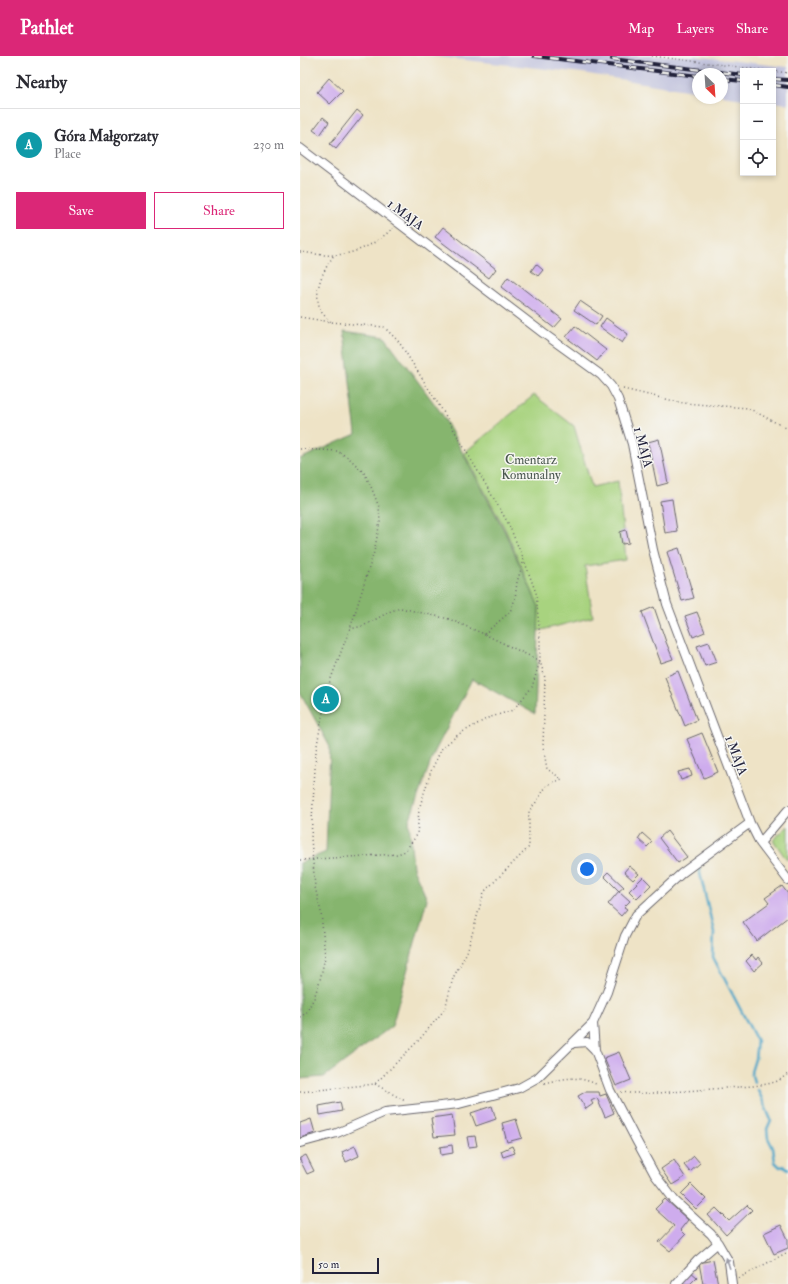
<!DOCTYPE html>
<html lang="en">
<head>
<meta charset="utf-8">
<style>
	:root { --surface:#fff; --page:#f2f2f3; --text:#2b2b33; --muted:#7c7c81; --line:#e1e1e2; --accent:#db2777 }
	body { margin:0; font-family:"IM FELL Double Pica",serif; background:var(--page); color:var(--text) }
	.controls { position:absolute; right:12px; top:12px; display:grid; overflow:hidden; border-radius:0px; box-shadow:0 2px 6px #0003 }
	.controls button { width:36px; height:36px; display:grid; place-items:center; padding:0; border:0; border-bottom:1px solid var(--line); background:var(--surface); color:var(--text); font:20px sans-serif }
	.compass { position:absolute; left:392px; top:12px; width:36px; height:36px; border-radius:50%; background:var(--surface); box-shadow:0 2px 6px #0003; rotate:155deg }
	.scale { position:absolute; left:12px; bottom:10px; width:67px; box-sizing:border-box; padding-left:4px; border:2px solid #22223b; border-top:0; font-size:11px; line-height:14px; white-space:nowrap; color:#22223b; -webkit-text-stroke:3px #f6f6f2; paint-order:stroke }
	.you { position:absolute; left:287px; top:813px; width:14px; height:14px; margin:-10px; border:3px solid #fff; border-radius:50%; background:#1a73e8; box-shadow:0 0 0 6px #1a73e833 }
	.badge { display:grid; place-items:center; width:26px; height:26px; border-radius:50%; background:var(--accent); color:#fff; font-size:13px; font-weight:700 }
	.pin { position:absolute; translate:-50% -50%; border:2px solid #fff; box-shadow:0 1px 4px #0006 }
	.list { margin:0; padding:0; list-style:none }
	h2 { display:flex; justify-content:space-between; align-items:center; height:52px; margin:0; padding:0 16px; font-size:17px }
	h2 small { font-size:13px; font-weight:400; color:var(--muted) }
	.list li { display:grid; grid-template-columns:26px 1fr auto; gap:12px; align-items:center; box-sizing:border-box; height:72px; padding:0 16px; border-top:1px solid var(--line) }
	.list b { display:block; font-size:15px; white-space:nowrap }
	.list p { margin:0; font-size:13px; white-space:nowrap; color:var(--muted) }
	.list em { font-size:13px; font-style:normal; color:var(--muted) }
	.actions { display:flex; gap:8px; padding:12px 16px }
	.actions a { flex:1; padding:9px 0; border:1px solid var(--accent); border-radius:0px; text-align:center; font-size:14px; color:var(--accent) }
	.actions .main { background:var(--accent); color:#fff }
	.icon { flex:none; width:22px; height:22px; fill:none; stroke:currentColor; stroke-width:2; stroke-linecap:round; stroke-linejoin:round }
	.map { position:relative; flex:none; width:488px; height:1228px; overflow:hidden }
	header { display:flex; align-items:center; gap:24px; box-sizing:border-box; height:56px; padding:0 20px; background:var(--accent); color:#fff }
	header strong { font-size:19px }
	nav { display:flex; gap:22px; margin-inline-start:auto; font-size:14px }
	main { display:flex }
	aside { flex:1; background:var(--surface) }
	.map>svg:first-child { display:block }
	.industrial { fill:#c1c2dd }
	.green { fill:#a8d37f; stroke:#657a5d }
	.forest { fill:#86b56e; stroke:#546c54 }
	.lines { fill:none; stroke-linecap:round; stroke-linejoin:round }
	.stream { stroke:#4ba6c9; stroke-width:2.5 }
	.building { fill:#ceaced }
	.minor-casing { stroke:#69666c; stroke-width:10 }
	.path { stroke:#69666c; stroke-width:1.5; stroke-dasharray:1 3; stroke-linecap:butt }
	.minor { stroke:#fff; stroke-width:8 }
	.rail-casing { stroke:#22223b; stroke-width:4 }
	.rail { stroke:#f6f6f2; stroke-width:2.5; stroke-dasharray:8; stroke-linecap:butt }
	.oneway { fill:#9c9ca7 }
	.labels { text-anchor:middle; stroke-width:3; stroke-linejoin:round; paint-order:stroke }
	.street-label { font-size:13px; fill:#22223b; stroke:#f6f6f2 }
	.park-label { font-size:13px; fill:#4a574f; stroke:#f6f6f2 }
</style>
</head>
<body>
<header>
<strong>Pathlet</strong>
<nav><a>Map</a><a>Layers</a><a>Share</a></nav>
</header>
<main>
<aside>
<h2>Nearby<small></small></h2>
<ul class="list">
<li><span class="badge" style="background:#0f9aa8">A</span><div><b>Góra Małgorzaty</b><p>Place</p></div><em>230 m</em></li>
</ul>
<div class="actions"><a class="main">Save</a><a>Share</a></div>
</aside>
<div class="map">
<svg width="488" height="1228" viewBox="0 0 488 1228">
	<rect width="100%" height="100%" fill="#f6f6f2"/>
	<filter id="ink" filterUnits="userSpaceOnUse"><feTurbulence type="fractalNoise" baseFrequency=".025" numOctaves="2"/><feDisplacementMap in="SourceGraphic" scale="8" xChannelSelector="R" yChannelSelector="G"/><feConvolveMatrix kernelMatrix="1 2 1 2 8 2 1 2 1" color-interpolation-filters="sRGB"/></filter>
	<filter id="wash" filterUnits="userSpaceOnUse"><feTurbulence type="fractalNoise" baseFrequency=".012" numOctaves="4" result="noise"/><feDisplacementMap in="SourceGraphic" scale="16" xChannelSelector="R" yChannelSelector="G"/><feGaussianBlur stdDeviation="0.9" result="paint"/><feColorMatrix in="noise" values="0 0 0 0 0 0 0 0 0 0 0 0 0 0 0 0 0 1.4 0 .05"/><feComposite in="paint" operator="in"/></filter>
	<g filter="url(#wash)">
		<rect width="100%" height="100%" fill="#eee3c6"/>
		<path class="industrial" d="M 129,0 L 393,0 L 488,11 L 488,48 L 473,46 L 473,15 L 443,15 L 443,43 L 422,40 L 422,18 L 398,18 L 398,36 L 282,17 Z"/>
		<path class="green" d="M 234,339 L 274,370 L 292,431 L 318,425 L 326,504 L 285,510 L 293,561 L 238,575 L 239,551 L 205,473 L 164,397 Z
			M 488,770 L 488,803 L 487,804 L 473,784 Z"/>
		<path class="forest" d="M 44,275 L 85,281 L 142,358 L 204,474 L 239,551 L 235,658 L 172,623 L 134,697 L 109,765 L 113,812 L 127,843 L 92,970 L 24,1021 L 0,1023 L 0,807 L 26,796 L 30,691 L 0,636 L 0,403 L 56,378 Z"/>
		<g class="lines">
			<path class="stream" d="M 399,813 L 414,876 L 413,901 L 457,985 L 455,1003 L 451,1016 L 454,1026
				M 458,1034 L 471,1064 L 467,1073 L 468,1082 L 473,1092 L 475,1106 L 480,1111 L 485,1110 L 488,1113"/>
		</g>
		<g id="blocks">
			<path class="building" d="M 29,22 L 43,35 L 30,48 L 17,36 Z
				M 57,54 L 63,59 L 36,93 L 30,88 Z
				M 23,61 L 29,66 L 20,79 L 13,74 Z
				M 143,171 L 196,213 L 189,222 L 135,181 Z
				M 236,208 L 243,214 L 238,220 L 231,215 Z
				M 208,221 L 262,263 L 254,272 L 201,231 Z
				M 280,245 L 302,260 L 296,269 L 274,254 Z
				M 306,262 L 328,278 L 322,287 L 300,271 Z
				M 275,270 L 306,294 L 297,305 L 266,281 Z
				M 359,383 L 368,427 L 357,430 L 348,386 Z
				M 372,443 L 377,475 L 365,477 L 360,445 Z
				M 326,474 L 329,487 L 322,488 L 320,476 Z
				M 379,492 L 394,542 L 382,545 L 367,496 Z
				M 354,551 L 366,586 L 373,603 L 361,607 L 342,556 Z
				M 397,556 L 405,576 L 393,581 L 385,560 Z
				M 409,586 L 417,606 L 405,610 L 397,590 Z
				M 378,615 L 397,664 L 385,670 L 365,621 Z
				M 402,677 L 418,716 L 404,722 L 387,683 Z
				M 390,713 L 392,720 L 381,724 L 378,716 Z
				M 367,775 L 387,801 L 378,807 L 359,782 Z
				M 342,777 L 352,786 L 347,791 L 338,783 Z
				M 329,810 L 339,818 L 333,824 L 324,816 Z
				M 308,816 L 324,831 L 319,835 L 304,820 Z
				M 343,821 L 351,829 L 337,843 L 329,835 Z
				M 482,830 L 488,838 L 488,861 L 457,885 L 443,866 L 469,847 L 465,842 Z
				M 319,835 L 330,845 L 324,851 L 327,853 L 321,860 L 308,848 Z
				M 452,899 L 456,904 L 458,901 L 463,907 L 454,915 L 446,905 Z
				M 319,996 L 331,1024 L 316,1030 L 304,1002 Z
				M 285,1036 L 299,1036 L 300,1040 L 306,1038 L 314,1057 L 305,1061 L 297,1042 L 291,1045 L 293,1048 L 286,1053 L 278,1040 Z
				M 40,1046 L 42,1055 L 20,1059 L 19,1050 Z
				M 192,1050 L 196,1063 L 176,1070 L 171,1057 Z
				M 152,1059 L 155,1079 L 134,1081 L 131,1062 Z
				M 11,1063 L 15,1077 L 0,1082 L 0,1067 Z
				M 216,1063 L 222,1082 L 207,1086 L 202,1067 Z
				M 175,1080 L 177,1090 L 169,1091 L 167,1081 Z
				M 152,1089 L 153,1097 L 141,1099 L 140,1091 Z
				M 55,1090 L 59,1100 L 46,1106 L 42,1096 Z
				M 212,1090 L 215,1097 L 203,1101 L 201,1095 Z
				M 6,1099 L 14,1115 L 7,1118 L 0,1104 L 0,1102 Z
				M 394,1100 L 400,1107 L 390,1116 L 384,1109 Z
				M 374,1104 L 385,1121 L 372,1129 L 361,1113 Z
				M 391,1128 L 406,1143 L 396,1153 L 381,1138 Z
				M 365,1143 L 388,1164 L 380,1174 L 385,1179 L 370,1195 L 359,1186 L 374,1170 L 355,1153 Z
				M 447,1149 L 452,1154 L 426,1179 L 408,1159 L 416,1152 L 429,1165 Z
				M 481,1169 L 488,1183 L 488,1192 L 474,1198 L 464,1177 Z
				M 413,1204 L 418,1228 L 403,1228 L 399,1207 Z
				M 391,1216 L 397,1221 L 390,1228 L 384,1228 L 382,1226 Z"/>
		</g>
	</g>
	<g filter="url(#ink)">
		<use href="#blocks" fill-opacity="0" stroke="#69666c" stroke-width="1"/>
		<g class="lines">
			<g class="minor-casing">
				<path id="minor" d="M 0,92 L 243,277 L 301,319 L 311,330 L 318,343 L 332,388 L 353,494 L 367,548 L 450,767 L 460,787 L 488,824
					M 460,787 L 488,754
					M 274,987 L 287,986 L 295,994
					M 0,1087 L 37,1077 L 85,1056 L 159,1048 L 219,1032 L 237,1022 L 293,967
					M 376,1228 L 398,1204 L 418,1187
					M 432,1228 L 429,1206 L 418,1187 L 411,1178 L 375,1145 L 355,1119 L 336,1084 L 310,1034 L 295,994 L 293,967 L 307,936 L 325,880 L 336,859 L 382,817 L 450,767"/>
			</g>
			<path class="path" d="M 352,0 L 471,15
				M 473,15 L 488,17
				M 0,196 C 11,197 23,200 34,199 C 57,198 77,187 93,172
				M 0,261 L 31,266 C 28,263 23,259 21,255 C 12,235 23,215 34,199
				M 323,333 L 383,347 L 448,352 L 488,373
				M 0,393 L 37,395 L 49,402 L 65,418 L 72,433 L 79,451 L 80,466 L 74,496 L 52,567 L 27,633 L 16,695 L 11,782 L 15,831 L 21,856 L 25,901 L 20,924 L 14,942 L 6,957 L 0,961
				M 184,578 L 210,556 L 215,543 L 217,526 L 224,504
				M 0,804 L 98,798 L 105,795 L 117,779 L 119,753 L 131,715 L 142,692 L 159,678 L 188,662 L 213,654 L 232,631 L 240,605 L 184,578 L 149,563 L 101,552 L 91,555 L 63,570 L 50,573
				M 244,1027 C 266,1022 277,1019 298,1029
				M 75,1028 L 105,1045
				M 0,1036 L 75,1028 L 119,984 L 145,953 L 153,922 L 167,896 L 184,836 L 229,791 L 229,755 L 237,745 L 247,729 L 262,723 L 247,713 L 243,690 L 245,622 L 240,605 L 240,583 L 236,537 L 224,504 L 208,467 L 144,357 L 99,286 L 84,271 L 31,266
				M 321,1036 L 329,1037 L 357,1037 L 453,1030 L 468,1028 L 478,1025 L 488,1018
				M 439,1222 L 488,1196"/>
			<use href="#minor" class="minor"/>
			<g class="rail-casing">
				<path id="rail" d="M 234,0 L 398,20
					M 312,3 L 443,19
					M 422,23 L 443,25
					M 473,23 L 488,24
					M 473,29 L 488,31"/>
			</g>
			<use href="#rail" class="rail"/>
		</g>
		<defs><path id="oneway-solid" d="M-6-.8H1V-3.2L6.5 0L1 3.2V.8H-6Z"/></defs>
		<use class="oneway" href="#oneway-solid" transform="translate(428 1207) rotate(-109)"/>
	</g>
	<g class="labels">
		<g class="street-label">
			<text transform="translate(106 158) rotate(37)" y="5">1 MAJA</text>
			<text transform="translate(344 391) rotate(75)" y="5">1 MAJA</text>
			<text transform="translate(437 699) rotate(69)" y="5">1 MAJA</text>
		</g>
		<g class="park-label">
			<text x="231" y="408">Cmentarz<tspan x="231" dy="15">Komunalny</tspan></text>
		</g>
	</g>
</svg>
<div class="controls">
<button>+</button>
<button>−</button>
<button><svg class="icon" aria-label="locate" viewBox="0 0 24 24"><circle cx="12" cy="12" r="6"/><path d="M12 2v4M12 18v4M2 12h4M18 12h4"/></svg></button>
</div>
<svg class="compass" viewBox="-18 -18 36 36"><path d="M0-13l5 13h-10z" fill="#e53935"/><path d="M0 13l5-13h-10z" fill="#7c7c81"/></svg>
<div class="scale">50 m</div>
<div class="you"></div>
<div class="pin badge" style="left:26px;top:643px;background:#0f9aa8">A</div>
</div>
</main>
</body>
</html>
